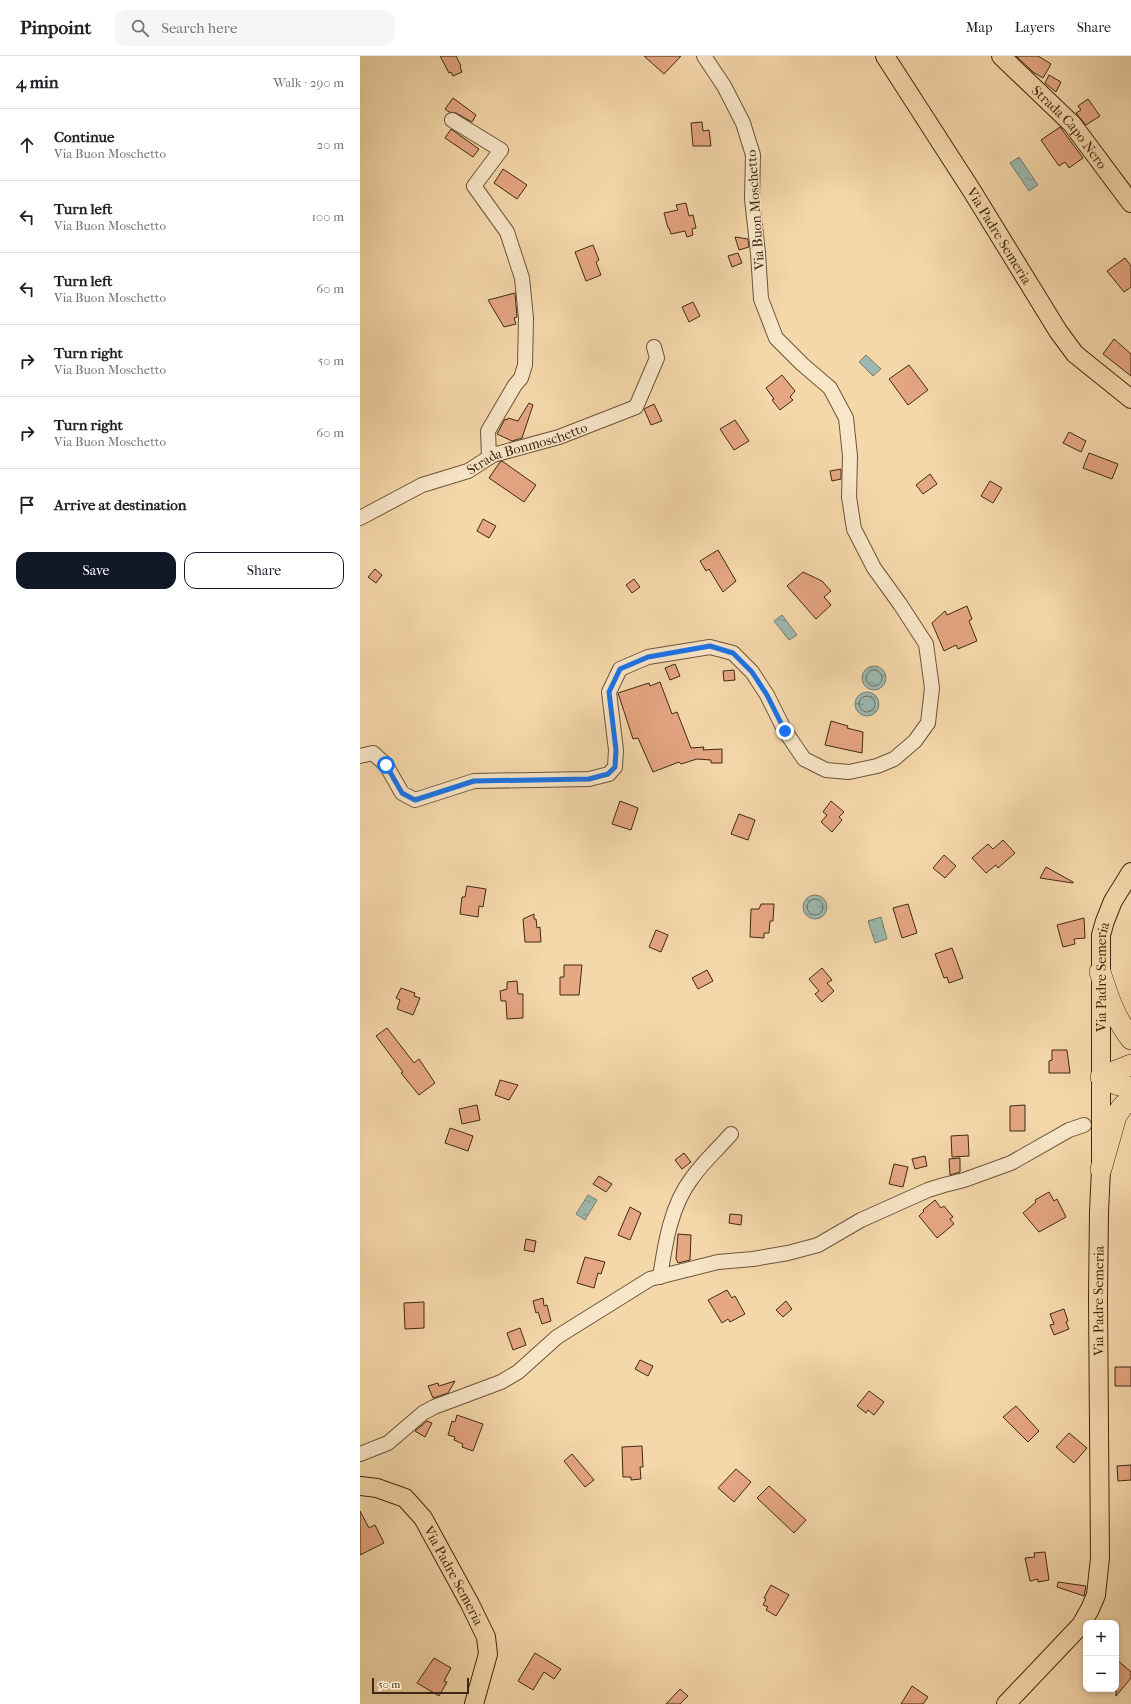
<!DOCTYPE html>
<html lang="en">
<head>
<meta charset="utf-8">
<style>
	:root { --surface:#fff; --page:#f6f6f6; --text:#202124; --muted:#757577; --line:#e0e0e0; --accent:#111827 }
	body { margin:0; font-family:"IM FELL French Canon",serif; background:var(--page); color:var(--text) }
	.controls { position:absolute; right:12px; bottom:12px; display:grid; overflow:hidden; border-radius:8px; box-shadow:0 2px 6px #0003 }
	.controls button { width:36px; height:36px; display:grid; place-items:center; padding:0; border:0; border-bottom:1px solid var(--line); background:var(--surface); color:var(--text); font:20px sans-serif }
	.scale { position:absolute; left:12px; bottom:10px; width:97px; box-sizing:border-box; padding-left:4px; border:2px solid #402814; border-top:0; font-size:11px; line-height:14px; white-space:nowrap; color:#402814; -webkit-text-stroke:3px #f8e6c8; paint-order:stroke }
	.stop { position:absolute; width:12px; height:12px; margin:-9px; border:3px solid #1a73e8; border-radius:50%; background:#fff }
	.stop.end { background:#1a73e8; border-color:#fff; box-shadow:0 1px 4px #0008 }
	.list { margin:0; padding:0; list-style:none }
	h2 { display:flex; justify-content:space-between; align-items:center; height:52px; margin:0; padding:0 16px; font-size:17px }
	h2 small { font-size:13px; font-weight:400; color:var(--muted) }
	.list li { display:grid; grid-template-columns:26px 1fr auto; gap:12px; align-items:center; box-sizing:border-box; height:72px; padding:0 16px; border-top:1px solid var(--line) }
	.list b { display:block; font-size:15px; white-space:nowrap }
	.list p { margin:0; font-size:13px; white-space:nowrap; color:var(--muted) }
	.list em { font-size:13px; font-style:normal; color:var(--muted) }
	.actions { display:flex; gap:8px; padding:12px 16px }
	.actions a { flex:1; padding:9px 0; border:1px solid var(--accent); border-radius:12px; text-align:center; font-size:14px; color:var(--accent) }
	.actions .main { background:var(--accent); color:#fff }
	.icon { flex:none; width:22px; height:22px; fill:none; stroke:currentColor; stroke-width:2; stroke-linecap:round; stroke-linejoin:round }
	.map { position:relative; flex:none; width:771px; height:1648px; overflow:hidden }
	header { display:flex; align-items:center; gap:24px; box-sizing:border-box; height:56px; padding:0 20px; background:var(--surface); border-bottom:1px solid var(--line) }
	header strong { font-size:19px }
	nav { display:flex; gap:22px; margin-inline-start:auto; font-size:14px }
	.search { width:280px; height:36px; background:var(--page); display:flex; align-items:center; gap:10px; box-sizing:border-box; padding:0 14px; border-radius:12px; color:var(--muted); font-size:15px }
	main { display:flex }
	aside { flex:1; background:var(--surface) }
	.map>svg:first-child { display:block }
	.water { fill:url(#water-ripples); stroke:#787f71 }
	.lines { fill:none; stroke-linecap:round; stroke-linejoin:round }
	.shore { stroke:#6e7062; stroke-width:1 }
	.building { fill:#e5a682; stroke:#402814 }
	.minor-casing { stroke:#6d543a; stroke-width:16 }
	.major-casing { stroke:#402814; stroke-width:20 }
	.highway-casing { stroke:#402814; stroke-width:22 }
	.minor { stroke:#f8e6c8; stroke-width:14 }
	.major { stroke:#f5d8aa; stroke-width:18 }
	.highway { stroke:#f5d8aa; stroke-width:21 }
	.route { stroke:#1a73e8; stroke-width:5 }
	.labels { text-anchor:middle; stroke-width:3; stroke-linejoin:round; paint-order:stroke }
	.street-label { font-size:14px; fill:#402814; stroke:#f8e6c8 }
</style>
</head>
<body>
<header>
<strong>Pinpoint</strong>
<div class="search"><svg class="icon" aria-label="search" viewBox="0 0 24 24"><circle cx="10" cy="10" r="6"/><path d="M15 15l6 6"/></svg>Search here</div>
<nav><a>Map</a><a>Layers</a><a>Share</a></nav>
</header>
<main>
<aside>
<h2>4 min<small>Walk · 290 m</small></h2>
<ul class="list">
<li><svg class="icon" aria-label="ahead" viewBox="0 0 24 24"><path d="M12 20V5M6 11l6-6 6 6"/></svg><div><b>Continue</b><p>Via Buon Moschetto</p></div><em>20 m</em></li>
<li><svg class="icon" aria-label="left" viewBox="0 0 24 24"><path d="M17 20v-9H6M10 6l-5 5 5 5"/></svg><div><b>Turn left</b><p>Via Buon Moschetto</p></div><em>100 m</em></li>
<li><svg class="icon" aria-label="left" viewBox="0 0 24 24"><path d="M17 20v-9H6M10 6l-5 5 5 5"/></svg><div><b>Turn left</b><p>Via Buon Moschetto</p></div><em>60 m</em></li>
<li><svg class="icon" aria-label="right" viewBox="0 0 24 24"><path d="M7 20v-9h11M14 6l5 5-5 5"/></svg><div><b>Turn right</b><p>Via Buon Moschetto</p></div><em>50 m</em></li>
<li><svg class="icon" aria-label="right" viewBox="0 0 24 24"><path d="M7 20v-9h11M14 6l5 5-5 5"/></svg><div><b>Turn right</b><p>Via Buon Moschetto</p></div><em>60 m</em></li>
<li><svg class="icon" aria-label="arrive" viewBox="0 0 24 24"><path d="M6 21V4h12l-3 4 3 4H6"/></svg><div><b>Arrive at destination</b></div></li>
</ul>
<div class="actions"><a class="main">Save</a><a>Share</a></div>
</aside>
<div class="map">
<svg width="771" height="1648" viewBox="0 0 771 1648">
	<defs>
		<pattern id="water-ripples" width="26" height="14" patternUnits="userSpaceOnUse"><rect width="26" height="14" fill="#9db9af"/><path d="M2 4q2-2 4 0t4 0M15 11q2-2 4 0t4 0" fill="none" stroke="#81968d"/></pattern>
	</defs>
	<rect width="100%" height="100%" fill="#f5d8aa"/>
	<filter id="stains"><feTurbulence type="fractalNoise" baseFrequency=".005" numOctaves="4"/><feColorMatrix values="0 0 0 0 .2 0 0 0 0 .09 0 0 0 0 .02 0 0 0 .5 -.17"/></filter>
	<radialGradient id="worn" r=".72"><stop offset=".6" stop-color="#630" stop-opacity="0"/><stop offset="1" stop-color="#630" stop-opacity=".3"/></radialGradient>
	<path class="water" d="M 659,101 L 678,129 L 669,135 L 650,107 Z
		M 506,299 L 521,313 L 513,320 L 499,306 Z
		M 422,559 L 437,579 L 429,584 L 414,565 Z
		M502 622a12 12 0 1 1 24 0a12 12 0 1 1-24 0Z
		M495 648a12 12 0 1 1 24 0a12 12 0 1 1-24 0Z
		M443 851a12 12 0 1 1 24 0a12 12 0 1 1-24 0Z
		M 521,861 L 527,883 L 515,887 L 508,865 Z
		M 228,1139 L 237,1144 L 225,1164 L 216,1158 Z"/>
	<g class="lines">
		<path class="shore" d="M506 622a8 8 0 1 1 16 0a8 8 0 1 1-16 0Z
			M499 648a8 8 0 1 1 16 0a8 8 0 1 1-16 0Z
			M447 851a8 8 0 1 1 16 0a8 8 0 1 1-16 0Z"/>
	</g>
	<path class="building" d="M 80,0 L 96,0 L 101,10 L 100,11 L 102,16 L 93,20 L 91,16 L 89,17 Z
		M 284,0 L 321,0 L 304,18 Z
		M 656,0 L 678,0 L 691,8 L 683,22 L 673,16 Z
		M 689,19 L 701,26 L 696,36 L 685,27 Z
		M 93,42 L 116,59 L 112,66 L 96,57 L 89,56 L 85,53 Z
		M 728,43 L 740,60 L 726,69 L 716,57 L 721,54 L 718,50 Z
		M 342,66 L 343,75 L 349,74 L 351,90 L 333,90 L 331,67 Z
		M 700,71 L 723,102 L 709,112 L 705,106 L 699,110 L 681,84 Z
		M 91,73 L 119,93 L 113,101 L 85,82 Z
		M 143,113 L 167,129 L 157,143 L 134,127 Z
		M 326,147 L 329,160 L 333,159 L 336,172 L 332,173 L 333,179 L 327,181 L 325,175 L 311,178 L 309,172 L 308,172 L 304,157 L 318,154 L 316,149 Z
		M 375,181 L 388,183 L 389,191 L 379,194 Z
		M 233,189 L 239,204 L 236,206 L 241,219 L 226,225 L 215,196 Z
		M 378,197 L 382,207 L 372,211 L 368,200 Z
		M 765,202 L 771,210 L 771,231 L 764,236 L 747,215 Z
		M 155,237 L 157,261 L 154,262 L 156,268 L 144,271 L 128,244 Z
		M 333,246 L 340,260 L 329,266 L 322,251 Z
		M 754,283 L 771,298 L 771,320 L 743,298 Z
		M 549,309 L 568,334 L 548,349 L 529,323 Z
		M 422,319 L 435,335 L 430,341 L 433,344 L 420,354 L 412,344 L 414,343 L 406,332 Z
		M 169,347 L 173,349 L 162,382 L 152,385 L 137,378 L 145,363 L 147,364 L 148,362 L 158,365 Z
		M 294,348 L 302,365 L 291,369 L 284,353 Z
		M 375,364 L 389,385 L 374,394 L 360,373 Z
		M 709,376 L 726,385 L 721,396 L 703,387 Z
		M 729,397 L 758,408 L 752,423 L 723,412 Z
		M 142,405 L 176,429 L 164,446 L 129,422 L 140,406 Z
		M 481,413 L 481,423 L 472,425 L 470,415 Z
		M 570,418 L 577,428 L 563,438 L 556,429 Z
		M 630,425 L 642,432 L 633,447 L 621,440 Z
		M 123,463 L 136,470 L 129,482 L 117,475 Z
		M 358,494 L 376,525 L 363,536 L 349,513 L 346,515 L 340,505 Z
		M 15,513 L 22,519 L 16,527 L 8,521 Z
		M 443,516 L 462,525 L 471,535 L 464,541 L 471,549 L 456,563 L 427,530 Z
		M 274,523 L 280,531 L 272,537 L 266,529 Z
		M 607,550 L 612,563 L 609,565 L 617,585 L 598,593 L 596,589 L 584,595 L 572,567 L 585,555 L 587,559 Z
		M 315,608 L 320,620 L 310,624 L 305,612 Z
		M 374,614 L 375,624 L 364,625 L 363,615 Z
		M 300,626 L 312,658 L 317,656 L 331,692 L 344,691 L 343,694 L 362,693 L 362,707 L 351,707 L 351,704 L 337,703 L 321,708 L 319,706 L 293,716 L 278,682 L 273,683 L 258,637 L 289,627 L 290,630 Z
		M 471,665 L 488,670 L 487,672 L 503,676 L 502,697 L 465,689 Z
		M 260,745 L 278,752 L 271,774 L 252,768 Z
		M 471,745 L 484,756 L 479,761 L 482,764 L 472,776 L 461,766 L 467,759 L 463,756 Z
		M 379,758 L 395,764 L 388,784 L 371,778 Z
		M 643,784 L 655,797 L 638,812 L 636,809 L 626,817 L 612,802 L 628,788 L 633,793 Z
		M 584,799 L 596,810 L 585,822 L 573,812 Z
		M 686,811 L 713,826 L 713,827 L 680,822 Z
		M 107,830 L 126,833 L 123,851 L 119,850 L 118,861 L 100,858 L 102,841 L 105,841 Z
		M 401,848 L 414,848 L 413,865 L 410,865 L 409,877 L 404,877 L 404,882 L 390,881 L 391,853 L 399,853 Z
		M 548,848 L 557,877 L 542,882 L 533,852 Z
		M 174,858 L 174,863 L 176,863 L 177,872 L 180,871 L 181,886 L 165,886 L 163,863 Z
		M 724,862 L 725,882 L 714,883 L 715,888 L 703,891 L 697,869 Z
		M 296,874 L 308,879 L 301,896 L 289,891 Z
		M 592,892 L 603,922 L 589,927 L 587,921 L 584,922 L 575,898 Z
		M 204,909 L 222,909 L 219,939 L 200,939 L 200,921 L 204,921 Z
		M 462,912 L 472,924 L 467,927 L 474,935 L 462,946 L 455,938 L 459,935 L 449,923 Z
		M 347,914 L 353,925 L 338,933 L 332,922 Z
		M 157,925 L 158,938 L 163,938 L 163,962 L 147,963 L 146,945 L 141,945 L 140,935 L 147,933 L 147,926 Z
		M 41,932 L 55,937 L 54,940 L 60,942 L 53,959 L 37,953 L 40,944 L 36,942 Z
		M 27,972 L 54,1007 L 59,1003 L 75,1027 L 59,1039 L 41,1017 L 43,1016 L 16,980 Z
		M 692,994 L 707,994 L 710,1017 L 689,1017 L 689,1005 L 692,1004 Z
		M 140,1024 L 158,1029 L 149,1044 L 135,1039 Z
		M 117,1049 L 120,1064 L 102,1068 L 99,1053 Z
		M 665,1049 L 665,1075 L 650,1075 L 650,1050 Z
		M 90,1072 L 113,1080 L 108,1095 L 85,1087 Z
		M 608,1079 L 609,1100 L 592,1101 L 591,1080 Z
		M 324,1097 L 331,1106 L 322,1113 L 315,1104 Z
		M 565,1100 L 567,1110 L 555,1113 L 552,1103 Z
		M 600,1102 L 600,1116 L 590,1119 L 589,1103 Z
		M 534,1108 L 548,1111 L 543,1131 L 529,1128 Z
		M 239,1120 L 252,1128 L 246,1136 L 233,1128 Z
		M 689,1136 L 694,1145 L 697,1143 L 706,1161 L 679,1176 L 663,1157 L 676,1146 L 675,1144 Z
		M 575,1144 L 581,1152 L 584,1150 L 593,1161 L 590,1163 L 594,1168 L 577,1182 L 559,1160 L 564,1155 L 563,1154 Z
		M 270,1151 L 281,1157 L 270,1184 L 258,1179 Z
		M 370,1158 L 382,1159 L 381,1169 L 369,1167 Z
		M 318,1178 L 331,1179 L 330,1204 L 318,1207 L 316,1203 Z
		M 166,1183 L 176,1185 L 174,1196 L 164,1194 Z
		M 225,1201 L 245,1206 L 241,1218 L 238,1217 L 234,1232 L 217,1227 Z
		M 367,1234 L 372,1242 L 375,1240 L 385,1258 L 370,1266 L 368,1263 L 362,1267 L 348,1244 Z
		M 183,1242 L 184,1250 L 187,1249 L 191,1265 L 182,1268 L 178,1256 L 176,1257 L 173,1245 Z
		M 426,1245 L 432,1253 L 423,1261 L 416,1254 Z
		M 64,1246 L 64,1272 L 45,1273 L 44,1247 Z
		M 704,1253 L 708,1265 L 706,1266 L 709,1273 L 694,1279 L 690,1269 L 694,1268 L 690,1258 Z
		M 160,1272 L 166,1289 L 153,1294 L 147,1277 Z
		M 280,1304 L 293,1310 L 288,1320 L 275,1313 Z
		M 755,1311 L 771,1311 L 771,1330 L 755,1330 Z
		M 95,1325 L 88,1337 L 73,1342 L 68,1330 L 78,1327 L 79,1330 Z
		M 509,1335 L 524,1346 L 514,1359 L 508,1354 L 506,1357 L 497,1350 Z
		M 656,1350 L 679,1375 L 668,1386 L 643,1361 Z
		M 97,1359 L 123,1368 L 113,1395 L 102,1391 L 103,1388 L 94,1384 L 95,1381 L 88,1379 L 92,1365 L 95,1366 Z
		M 67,1365 L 72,1367 L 65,1381 L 55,1375 Z
		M 709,1377 L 727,1392 L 714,1407 L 696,1391 Z
		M 282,1390 L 283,1411 L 280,1411 L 281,1423 L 271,1424 L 271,1421 L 263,1421 L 262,1391 Z
		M 212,1398 L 234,1424 L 225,1431 L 204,1405 Z
		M 771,1409 L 771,1424 L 758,1425 L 757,1410 Z
		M 376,1413 L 391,1426 L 374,1446 L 358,1432 Z
		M 409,1430 L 446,1464 L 434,1477 L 397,1442 Z
		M 0,1455 L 9,1472 L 15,1469 L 24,1487 L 0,1499 Z
		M 685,1496 L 689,1524 L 678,1526 L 678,1523 L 670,1525 L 665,1502 L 675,1501 L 674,1497 Z
		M 698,1526 L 726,1530 L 724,1540 L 697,1531 Z
		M 411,1529 L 429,1539 L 416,1560 L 406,1554 L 408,1551 L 403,1549 L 406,1543 L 404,1542 Z
		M 175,1597 L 201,1613 L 194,1623 L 184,1616 L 173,1634 L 158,1625 Z
		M 74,1602 L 91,1612 L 84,1625 L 87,1626 L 79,1640 L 57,1627 Z
		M 756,1603 L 771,1616 L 771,1622 L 756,1640 Z
		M 552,1630 L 568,1641 L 563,1648 L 541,1648 Z
		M 320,1633 L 328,1640 L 320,1648 L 306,1648 Z"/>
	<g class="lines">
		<g class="minor-casing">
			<g id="minor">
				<path d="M 92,64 L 141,94 L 114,130 L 147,176 L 162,222 L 166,262 L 165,309 L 161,322 L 155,329 L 128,375 L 129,401"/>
				<path id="s1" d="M 0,462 L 62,429 L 108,415 L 133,399 L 199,381 L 276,351 L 297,302 L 294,291"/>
				<path d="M 0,700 L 13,697 L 26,709 L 42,737 L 55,744 L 114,725 L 229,723 L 249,718 L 255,711 L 256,694 L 249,636 L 260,613 L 288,601 L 350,591 L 373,597 L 392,616 L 407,639 L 425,675 L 444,703 L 466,714 L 489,716 L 517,710 L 534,703 L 555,685 L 568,667 L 572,632 L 566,588 L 540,548 L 514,512 L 494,473 L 489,441 L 490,400 L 486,362 L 470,332 L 442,308 L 416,282 L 401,243 L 398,197 L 392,143 L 393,99 L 383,67 L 364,30 L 344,0"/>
				<path d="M 300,1221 C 305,1188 311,1149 332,1122 C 343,1106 358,1093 371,1078"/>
				<path d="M 0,1398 L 28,1387 L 63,1357 L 74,1351 L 141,1326 L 158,1316 L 197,1281 L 290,1223 L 358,1206 L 393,1203 L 428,1197 L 458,1189 L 501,1164 L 568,1134 L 584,1129 L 604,1124 L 651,1107 L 709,1074 L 724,1069"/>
			</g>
		</g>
		<g class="major-casing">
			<g id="major">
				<path id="s2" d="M 525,0 L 612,135 L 698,275 L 715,298 L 771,343"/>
				<path id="s3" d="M 641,0 L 712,68 L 771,147"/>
				<path id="s4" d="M 0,1430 L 17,1432 L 45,1442 L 63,1462 L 110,1548 L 126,1581 L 128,1598 L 114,1648"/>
				<path id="s5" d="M 646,1648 L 721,1569 L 730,1553 L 736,1539 L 740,1502 L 738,1241 L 739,1156 L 741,1113 L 741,879 L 745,865 L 753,845 L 771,816"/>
			</g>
		</g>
		<g class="highway-casing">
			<path id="highway" d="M 740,916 C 748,941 755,962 771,983
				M 741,1021 L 756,1028 L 771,1032
				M 741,1021 L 771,1009
				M 741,1113 L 756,1060 L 762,1051 L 771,1043"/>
		</g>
		<use href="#minor" class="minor"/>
		<use href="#major" class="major"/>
		<use href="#highway" class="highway"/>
	</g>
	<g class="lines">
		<path class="route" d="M 26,709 L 42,737 L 55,744 L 114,725 L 229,723 L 248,718 L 255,711 L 256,694 L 249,636 L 260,613 L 288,601 L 350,590 L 373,597 L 392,616 L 407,639 L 425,675"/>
	</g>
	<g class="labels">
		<g class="street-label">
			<text dy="5" stroke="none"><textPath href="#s3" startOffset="99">Strada Capo Nero</textPath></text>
			<text transform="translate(395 154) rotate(-94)" y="5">Via Buon Moschetto</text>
			<text dy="5" stroke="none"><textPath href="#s2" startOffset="213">Via Padre Semeria</textPath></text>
			<text dy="5" stroke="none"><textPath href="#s1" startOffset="182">Strada Bonmoschetto</textPath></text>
			<text dy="5" stroke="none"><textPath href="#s5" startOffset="761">Via Padre Semeria</textPath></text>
			<text dy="5" stroke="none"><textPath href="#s5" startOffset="437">Via Padre Semeria</textPath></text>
			<text dy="5" stroke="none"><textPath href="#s4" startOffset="139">Via Padre Semeria</textPath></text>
		</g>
	</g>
	<rect width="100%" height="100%" filter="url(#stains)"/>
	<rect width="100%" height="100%" fill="url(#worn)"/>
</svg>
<div class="controls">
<button>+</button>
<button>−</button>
</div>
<div class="scale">50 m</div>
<div class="stop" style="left:26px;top:709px"></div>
<div class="stop end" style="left:425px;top:675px"></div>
</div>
</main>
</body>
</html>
